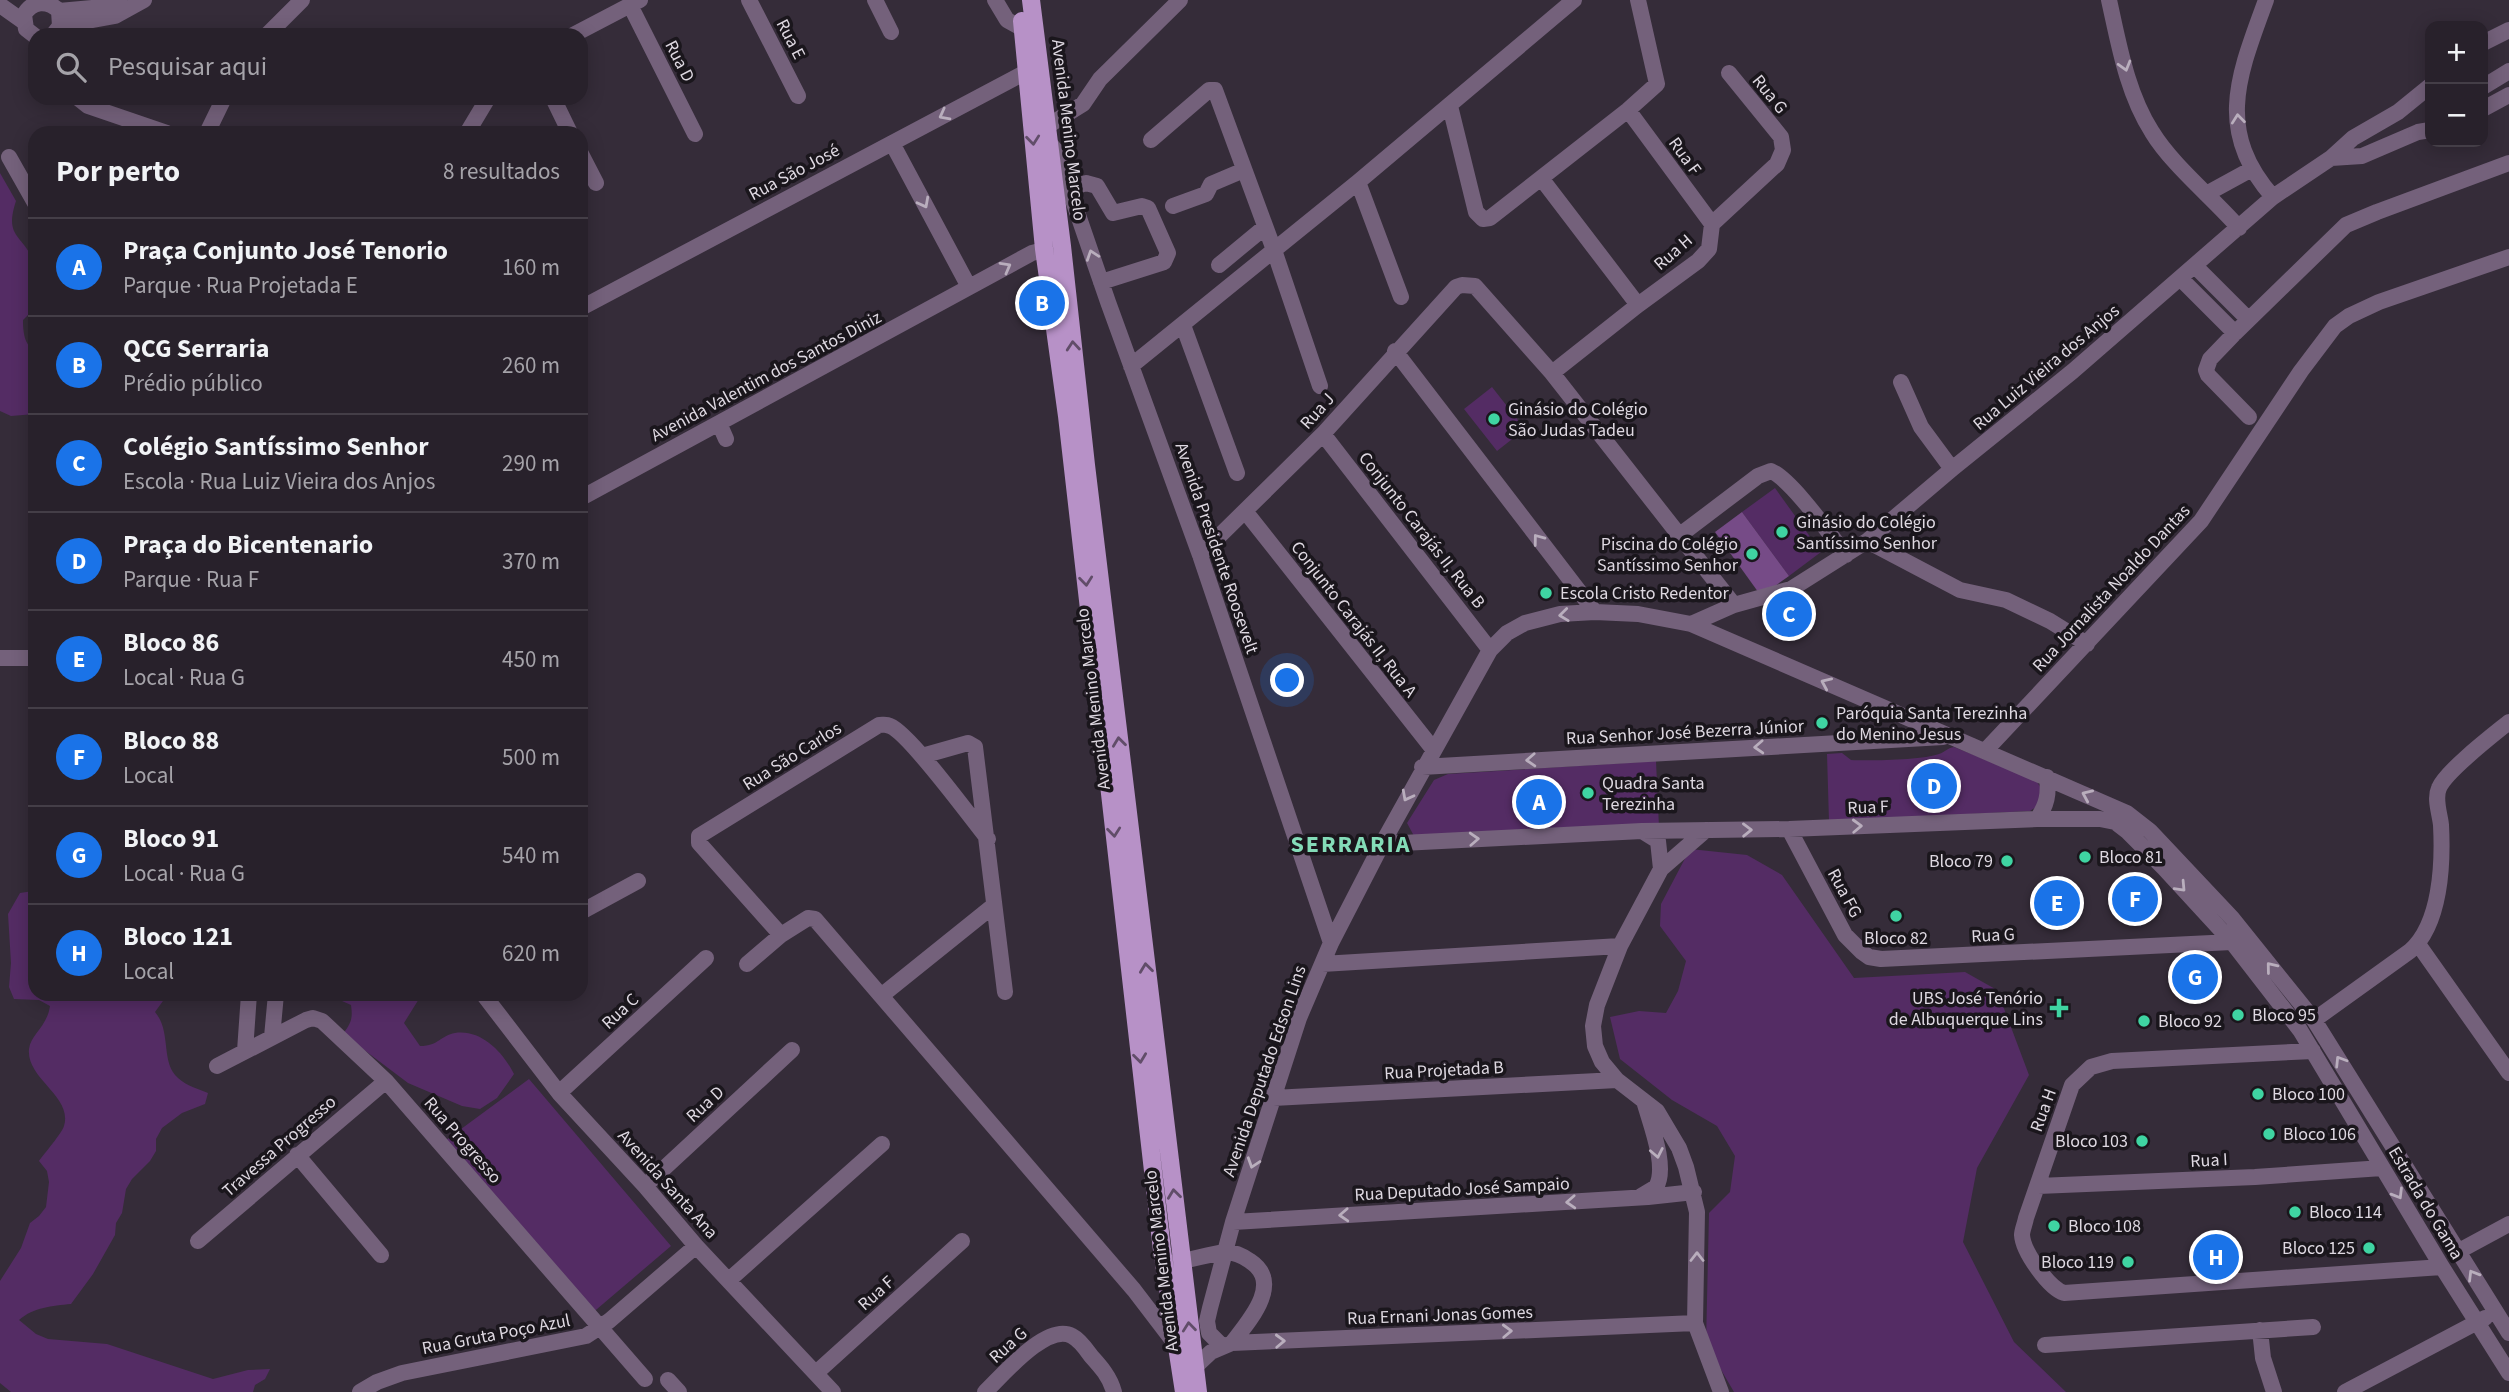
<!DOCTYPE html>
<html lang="pt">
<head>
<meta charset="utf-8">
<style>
	:root { --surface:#28212b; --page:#342e37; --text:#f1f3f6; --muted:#a5a3a9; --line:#443e47; --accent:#1a73e8 }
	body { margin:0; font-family:"Source Sans 3",sans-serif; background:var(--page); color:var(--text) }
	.controls { position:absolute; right:21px; top:21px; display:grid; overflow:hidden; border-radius:14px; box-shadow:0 4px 18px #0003 }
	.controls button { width:63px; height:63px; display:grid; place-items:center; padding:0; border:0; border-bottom:2px solid var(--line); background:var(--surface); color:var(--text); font:35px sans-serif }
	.you { position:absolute; left:1288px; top:681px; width:24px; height:24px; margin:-18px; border:5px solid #fff; border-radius:50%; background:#1a73e8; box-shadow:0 0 0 10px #1a73e833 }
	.badge { display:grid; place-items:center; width:46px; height:46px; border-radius:50%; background:var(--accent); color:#fff; font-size:23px; font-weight:700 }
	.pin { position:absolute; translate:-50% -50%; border:4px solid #fff; box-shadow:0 2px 7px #0006 }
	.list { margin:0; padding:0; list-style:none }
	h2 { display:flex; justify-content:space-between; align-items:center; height:91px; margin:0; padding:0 28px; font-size:30px }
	h2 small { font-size:23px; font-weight:400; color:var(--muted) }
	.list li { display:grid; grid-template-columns:46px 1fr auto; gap:21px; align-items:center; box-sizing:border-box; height:98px; padding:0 28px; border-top:2px solid var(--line) }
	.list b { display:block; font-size:26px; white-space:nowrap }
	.list p { margin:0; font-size:23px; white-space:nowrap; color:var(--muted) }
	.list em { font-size:23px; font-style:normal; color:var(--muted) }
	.icon { flex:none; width:38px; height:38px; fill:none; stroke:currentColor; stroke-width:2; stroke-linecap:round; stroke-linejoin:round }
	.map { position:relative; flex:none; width:2509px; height:1392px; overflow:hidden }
	.search { position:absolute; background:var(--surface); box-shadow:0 4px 18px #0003; left:28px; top:28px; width:560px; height:77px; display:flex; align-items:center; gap:18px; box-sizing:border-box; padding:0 24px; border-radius:21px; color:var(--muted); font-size:26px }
	.panel { position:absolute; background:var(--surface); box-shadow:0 4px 18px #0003; left:28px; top:126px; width:560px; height:875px; border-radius:21px }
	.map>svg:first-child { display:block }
	.green { fill:#542c64 }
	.water { fill:#764b87 }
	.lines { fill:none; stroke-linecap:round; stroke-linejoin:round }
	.minor { stroke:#74617b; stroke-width:16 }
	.major { stroke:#b791c7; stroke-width:18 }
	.oneway { stroke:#b9aebd }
	.oneway2 { stroke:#614d69 }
	.poi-dot { fill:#3fd4a2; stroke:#1a161c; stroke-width:2.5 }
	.labels { text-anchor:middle; stroke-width:7; stroke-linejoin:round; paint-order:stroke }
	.street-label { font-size:18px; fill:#ded8e1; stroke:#1a161c }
	.poi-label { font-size:18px; fill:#ded8e1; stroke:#1a161c; text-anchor:start }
	.district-label { font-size:24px; font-weight:bold; letter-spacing:2px; fill:#84dcb8; stroke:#1a161c }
</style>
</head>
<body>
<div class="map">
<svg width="2509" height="1392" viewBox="0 0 2509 1392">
	<rect width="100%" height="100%" fill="#352c39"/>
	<path class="green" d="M 0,173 L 16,201 C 4,238 22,233 34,262 C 39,276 35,298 35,313 L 28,315 L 23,320 C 23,331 24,345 35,351 L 35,414 L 11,416 L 0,411 Z
		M 1492,387 L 1525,429 L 1497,451 L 1464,409 Z
		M 1775,488 L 1821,552 L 1789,576 L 1742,512 Z
		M 1954,747 L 2036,780 L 2043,792 L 2039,805 L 2030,811 L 1829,821 L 1827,754 L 1842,753 L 1851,760 C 1869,761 1924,760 1939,754 C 1945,752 1947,748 1954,747 Z
		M 1656,761 L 1659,827 L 1414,836 L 1407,823 L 1434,780 L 1448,774 Z
		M 1690,849 L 1747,855 L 1782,875 L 1854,978 L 1965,972 L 1997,990 L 2029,1075 L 1977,1168 L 1963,1242 L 2014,1342 L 2066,1392 L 1734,1392 L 1706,1344 L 1709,1213 L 1730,1192 L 1735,1156 L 1717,1126 L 1672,1100 L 1620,1059 L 1610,1017 L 1639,1011 L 1666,1013 L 1678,991 L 1686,961 L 1660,926 L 1661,904 Z
		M 33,891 L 35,891 L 35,994 L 168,994 L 155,1012 C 172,1032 160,1062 178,1078 C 187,1086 198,1089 208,1093 L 205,1104 L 182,1113 L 162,1128 L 156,1139 L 156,1151 L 150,1161 L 132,1179 L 126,1189 L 122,1213 L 116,1223 L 115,1235 L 93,1274 L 71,1304 C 52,1306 34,1307 19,1320 L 36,1334 L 48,1339 L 107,1344 L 213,1379 L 248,1370 L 270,1369 L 265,1379 L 255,1385 L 253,1392 L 11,1392 L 0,1383 L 0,1281 L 21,1248 L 30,1223 L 39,1216 L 46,1207 L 49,1182 L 47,1171 L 39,1161 C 44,1154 62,1133 64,1126 C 73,1096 26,1079 29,1049 C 31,1034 47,1027 50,1006 L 39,1000 L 14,999 L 9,987 L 11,963 L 8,914 L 20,893 Z
		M 339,994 L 422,994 L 404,1023 L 420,1046 C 439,1046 441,1035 455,1033 C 481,1029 503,1052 514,1074 L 497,1098 L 480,1109 L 462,1106 L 408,1083 L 343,1034 C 351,1023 353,1019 351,1005 L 342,1001 Z
		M 529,1079 L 671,1246 L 590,1315 L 438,1146 Z"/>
	<path class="water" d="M 1742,512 L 1789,576 L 1761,596 L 1715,532 Z"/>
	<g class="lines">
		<path class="minor" d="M 749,0 L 798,96
			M 875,0 L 891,32
			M 995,0 L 1007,20 L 1023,29
			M 2109,0 C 2119,45 2127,93 2152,132 C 2172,165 2213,198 2239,228
			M 2266,0 C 2239,74 2214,130 2273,197
			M 0,5 L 24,22
			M 630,5 L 695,134
			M 59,11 L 103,7 L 119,0
			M 60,26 L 115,16 L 144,0
			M 267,35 L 302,0
			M 573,35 L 640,0
			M 35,36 L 26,29 L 24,15 C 32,0 48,0 59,11 L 60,26 L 53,35
			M 2483,43 L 2509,30
			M 2483,87 L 2509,71
			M 78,98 L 88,106 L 167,133
			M 553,98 L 570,133
			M 1450,106 L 1476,212 L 1483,219 L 1490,218 L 1628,110 L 1657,84 L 1638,0
			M 2483,109 L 2509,95
			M 1628,110 L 1712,224
			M 1046,127 L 1083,104 L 1100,79 L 1180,0
			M 207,133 L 224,98
			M 467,133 L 488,98
			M 1151,140 L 1209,90 L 1215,90 L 1274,250 L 1320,386
			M 892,143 L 969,287
			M 1052,146 L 1056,151 L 1108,302 L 1200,555 L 1331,943
			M 581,154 L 596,183
			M 9,157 L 35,203
			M 2331,158 L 2353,138 L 2398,112 L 2430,86
			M 1541,178 L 1638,305
			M 1358,182 L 1401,297
			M 1069,189 L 1086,183 L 1097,186 L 1113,213 L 1142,206 L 1148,208 L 1168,253 L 1164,262 L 1101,282
			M 2208,193 L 2250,170
			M 1173,206 L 1206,194 L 1211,184 L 1244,170
			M 1219,265 L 1265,227
			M 2195,266 L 2248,319
			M 2181,279 L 2235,333
			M 581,308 L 1026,72
			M 1183,325 L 1237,473
			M 1395,351 L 1595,612
			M 1131,366 L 1358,182 L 1574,0
			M 1552,373 L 1638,305 L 1698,261 L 1709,249 L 1712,224 L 1777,164 L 1783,150 L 1781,137 L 1729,73
			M 1901,382 L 1921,427 L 1952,469
			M 2249,417 L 2208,375 L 2206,370 L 2210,359 L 2235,333 L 2346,225 L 2377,212 L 2509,163
			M 719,423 L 726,439
			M 1323,434 L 1490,650
			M 581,498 L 1032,253 L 1055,247
			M 1245,511 L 1433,749
			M 1680,535 L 1758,476 L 1771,471 C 1792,480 1831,536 1846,555
			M 1867,541 L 1960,590 L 2006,600 L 2050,621 L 2087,644
			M 1200,555 L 1323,434 L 1456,287 L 1462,285 L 1475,286 L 1552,373 L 1734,605
			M 1691,624 L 1734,605 L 1791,589 L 1867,541 L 1952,469 L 2073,371 L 2273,197 L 2331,158 L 2362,156 L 2418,132 L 2430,130
			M 0,658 L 35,658
			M 1985,751 L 2201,521 L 2301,371 L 2335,326 L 2349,316 L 2379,302 L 2509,257
			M 922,756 L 968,743 L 975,747 L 1005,992
			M 1422,767 L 1943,737
			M 2037,819 C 2047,805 2049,794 2047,777
			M 1789,829 L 1845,935 L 1862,952 L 1869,957 L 1881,959 L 2232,942
			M 1706,830 L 1661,869 L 1620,946 L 1597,1005 L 1593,1026 L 1595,1046 L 1602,1062 L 1617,1080 L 1657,1111 L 1679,1148 L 1686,1167 L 1697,1212 L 1695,1323 L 1721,1392
			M 1642,831 L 1658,841 L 1661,869
			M 1382,844 L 1642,831 L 1789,829 L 2037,819 L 2100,819 L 2115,822 L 2128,832 L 2164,868 L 2232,942 L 2300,1030 L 2442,1267 L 2509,1373
			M 581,912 L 638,881
			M 781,935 L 699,843 L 699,836 L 879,725 C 884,725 886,724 890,726 C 909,733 971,818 988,839
			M 2418,944 L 2509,1073
			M 747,964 L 781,935 L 808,918 L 815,919 L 1134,1290 L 1176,1345
			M 1322,964 L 1620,946
			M 483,994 L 559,1093 L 645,1186 L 696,1246 L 833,1392
			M 881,996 L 993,906
			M 2314,1020 L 2410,951 C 2441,924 2443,863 2441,825 C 2440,814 2434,799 2439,788 C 2446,771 2493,735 2509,722
			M 272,1037 L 276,994
			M 245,1051 L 249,994
			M 2313,1051 L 2112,1061 L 2091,1067 L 2072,1085 L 2026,1218 C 2025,1224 2022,1230 2022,1235 C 2023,1252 2049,1288 2064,1293 L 2442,1267
			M 217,1066 L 306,1020 L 313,1018 L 322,1021 L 386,1081 L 645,1379
			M 559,1093 L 706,958
			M 1273,1098 L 1617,1080
			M 297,1155 L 381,1255
			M 645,1186 L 792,1050
			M 2038,1186 L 2255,1177 L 2382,1168
			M 1641,1196 L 1656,1187 C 1668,1167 1650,1123 1644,1101
			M 1233,1222 L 1648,1197 L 1694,1192
			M 198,1241 L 386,1081
			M 2459,1251 L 2509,1224
			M 1171,1263 C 1188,1261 1209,1254 1225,1252 C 1233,1252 1243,1256 1250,1261 C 1283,1283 1250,1320 1232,1343
			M 729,1280 L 882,1144
			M 2260,1330 L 2263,1358 L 2274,1392
			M 2045,1345 L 2313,1327
			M 1222,1346 L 1209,1333 L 1207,1321 L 1210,1308 L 1233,1222 L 1299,1018 L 1331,943 L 1382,844 L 1490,650 L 1507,633 L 1525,623 L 1560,614 L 1595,612 L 1638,614 L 1691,624 L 2127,813 L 2150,831 L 2232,918 L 2314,1020 L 2509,1333
			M 1195,1367 L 1211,1352 L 1232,1343 L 1695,1323
			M 816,1373 L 962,1241
			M 668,1380 L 679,1392
			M 360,1392 L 377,1382 L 402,1373 L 586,1336 L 609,1321 L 696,1246
			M 985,1392 C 1002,1376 1047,1322 1072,1336 C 1080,1340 1086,1349 1091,1356 C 1101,1367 1110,1377 1114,1392
			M 2345,1392 L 2485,1318"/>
		<path class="major" d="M 1031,0 L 1062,246 L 1086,465 L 1198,1392
			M 1022,21 L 1044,249 L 1067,416 L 1162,1250 L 1184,1392"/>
	</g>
	<defs><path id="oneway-chevron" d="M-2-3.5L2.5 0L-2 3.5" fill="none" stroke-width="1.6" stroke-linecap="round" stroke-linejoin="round" transform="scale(1.75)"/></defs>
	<g class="oneway">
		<use href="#oneway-chevron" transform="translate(2125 66) rotate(74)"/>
		<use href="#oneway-chevron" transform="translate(944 115) rotate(152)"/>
		<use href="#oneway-chevron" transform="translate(2238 119) rotate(-96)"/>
		<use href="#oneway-chevron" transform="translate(924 203) rotate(62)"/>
		<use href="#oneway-chevron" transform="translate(1092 255) rotate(-109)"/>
		<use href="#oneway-chevron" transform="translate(1006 267) rotate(-29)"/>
		<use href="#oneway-chevron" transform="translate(1538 539) rotate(-127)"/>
		<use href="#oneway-chevron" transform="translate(1564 615) rotate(173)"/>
		<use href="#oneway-chevron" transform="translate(1826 683) rotate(-156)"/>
		<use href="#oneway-chevron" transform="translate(1759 747) rotate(177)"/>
		<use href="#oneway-chevron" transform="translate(1531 760) rotate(177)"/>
		<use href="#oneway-chevron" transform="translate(2087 795) rotate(-156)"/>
		<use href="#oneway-chevron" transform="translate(1407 796) rotate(118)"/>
		<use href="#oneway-chevron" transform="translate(1857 826) rotate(-2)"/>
		<use href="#oneway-chevron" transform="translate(1747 830) rotate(-1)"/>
		<use href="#oneway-chevron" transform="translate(1474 839) rotate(-3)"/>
		<use href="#oneway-chevron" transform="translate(2181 887) rotate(47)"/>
		<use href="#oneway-chevron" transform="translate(2271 967) rotate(-129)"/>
		<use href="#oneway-chevron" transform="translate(2340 1061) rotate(-122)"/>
		<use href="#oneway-chevron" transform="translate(1657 1153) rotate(79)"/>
		<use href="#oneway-chevron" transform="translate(1253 1163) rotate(108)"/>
		<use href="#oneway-chevron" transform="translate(2398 1194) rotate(59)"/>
		<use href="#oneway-chevron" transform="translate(1571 1202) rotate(177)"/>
		<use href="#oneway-chevron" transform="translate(1344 1215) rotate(177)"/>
		<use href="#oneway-chevron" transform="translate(1697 1257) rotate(-90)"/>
		<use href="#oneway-chevron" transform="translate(2473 1275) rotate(-121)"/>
		<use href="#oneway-chevron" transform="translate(1507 1331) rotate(-2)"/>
		<use href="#oneway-chevron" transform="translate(1280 1341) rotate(-2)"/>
	</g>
	<g class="oneway2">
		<use href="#oneway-chevron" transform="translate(1033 140) rotate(84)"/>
		<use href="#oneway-chevron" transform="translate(1073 346) rotate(-95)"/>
		<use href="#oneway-chevron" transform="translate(1086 581) rotate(84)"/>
		<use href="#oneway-chevron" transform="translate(1119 742) rotate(-97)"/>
		<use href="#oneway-chevron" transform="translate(1114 832) rotate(84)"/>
		<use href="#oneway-chevron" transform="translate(1146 968) rotate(-97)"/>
		<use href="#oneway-chevron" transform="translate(1140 1058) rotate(83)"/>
		<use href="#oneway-chevron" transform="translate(1174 1194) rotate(-97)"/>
		<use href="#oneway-chevron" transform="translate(1189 1327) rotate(-96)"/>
	</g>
	<g class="poi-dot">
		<circle cx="1494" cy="419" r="7"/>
		<circle cx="1782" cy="532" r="7"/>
		<circle cx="1752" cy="554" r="7"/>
		<circle cx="1546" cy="593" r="7"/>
		<circle cx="1822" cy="723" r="7"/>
		<circle cx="1588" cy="793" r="7"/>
		<circle cx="2085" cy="857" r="7"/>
		<circle cx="2007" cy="861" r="7"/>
		<circle cx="1896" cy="916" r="7"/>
		<path d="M2055.5 997.5h7v7h7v7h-7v7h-7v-7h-7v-7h7z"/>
		<circle cx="2238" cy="1015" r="7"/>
		<circle cx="2144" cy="1021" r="7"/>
		<circle cx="2258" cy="1094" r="7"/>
		<circle cx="2269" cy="1134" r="7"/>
		<circle cx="2142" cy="1141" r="7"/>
		<circle cx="2295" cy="1212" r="7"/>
		<circle cx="2054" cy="1226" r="7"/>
		<circle cx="2369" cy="1248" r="7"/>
		<circle cx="2128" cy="1262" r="7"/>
	</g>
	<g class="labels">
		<g class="street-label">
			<text transform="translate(791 39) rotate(63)" y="6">Rua E</text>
			<text transform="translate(680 61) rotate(63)" y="6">Rua D</text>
			<text transform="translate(1770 94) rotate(51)" y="6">Rua G</text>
			<text transform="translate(1069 130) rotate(83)" y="6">Avenida Menino Marcelo</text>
			<text transform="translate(1685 156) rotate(54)" y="6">Rua F</text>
			<text transform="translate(794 172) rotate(-28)" y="6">Rua São José</text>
			<text transform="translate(1673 252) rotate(-41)" y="6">Rua H</text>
			<text transform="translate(2046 367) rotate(-40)" y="6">Rua Luiz Vieira dos Anjos</text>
			<text transform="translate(766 376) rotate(-28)" y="6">Avenida Valentim dos Santos Diniz</text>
			<text transform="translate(1317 411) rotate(-48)" y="6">Rua J</text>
			<text transform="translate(1422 530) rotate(52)" y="6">Conjunto Carajás II, Rua B</text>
			<text transform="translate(1217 548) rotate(71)" y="6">Avenida Presidente Roosevelt</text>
			<text transform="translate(2111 588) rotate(-47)" y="6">Rua Jornalista Noaldo Dantas</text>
			<text transform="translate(1354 619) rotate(52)" y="6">Conjunto Carajás II, Rua A</text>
			<text transform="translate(1093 699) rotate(-97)" y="6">Avenida Menino Marcelo</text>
			<text transform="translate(1685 732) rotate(-3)" y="6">Rua Senhor José Bezerra Júnior</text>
			<text transform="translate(792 756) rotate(-32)" y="6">Rua São Carlos</text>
			<text transform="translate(1868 807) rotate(-2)" y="6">Rua F</text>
			<text transform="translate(1845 893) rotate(62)" y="6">Rua FG</text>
			<text transform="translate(1993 935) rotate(-3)" y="6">Rua G</text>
			<text transform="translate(620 1011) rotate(-43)" y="6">Rua C</text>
			<text transform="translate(1444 1070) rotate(-3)" y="6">Rua Projetada B</text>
			<text transform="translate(1264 1071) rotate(-71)" y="6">Avenida Deputado Edson Lins</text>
			<text transform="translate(705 1104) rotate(-43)" y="6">Rua D</text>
			<text transform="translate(2043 1110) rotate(-70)" y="6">Rua H</text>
			<text transform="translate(463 1140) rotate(49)" y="6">Rua Progresso</text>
			<text transform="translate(279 1146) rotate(-41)" y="6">Travessa Progresso</text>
			<text transform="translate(2209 1160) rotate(-3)" y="6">Rua I</text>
			<text transform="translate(668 1184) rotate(48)" y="6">Avenida Santa Ana</text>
			<text transform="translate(1462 1189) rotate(-3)" y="6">Rua Deputado José Sampaio</text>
			<text transform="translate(2426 1203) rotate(59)" y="6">Estrada do Gama</text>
			<text transform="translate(1161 1261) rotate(-97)" y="6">Avenida Menino Marcelo</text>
			<text transform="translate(876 1293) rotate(-42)" y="6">Rua F</text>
			<text transform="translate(1440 1315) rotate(-2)" y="6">Rua Ernani Jonas Gomes</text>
			<text transform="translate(496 1334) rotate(-11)" y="6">Rua Gruta Poço Azul</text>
			<text transform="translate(1008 1345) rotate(-42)" y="6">Rua G</text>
		</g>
		<g class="poi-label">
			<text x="1508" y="415">Ginásio do Colégio<tspan x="1508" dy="21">São Judas Tadeu</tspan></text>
			<text x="1796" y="528">Ginásio do Colégio<tspan x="1796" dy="21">Santíssimo Senhor</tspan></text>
			<text x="1738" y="550" text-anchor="end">Piscina do Colégio<tspan x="1738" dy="21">Santíssimo Senhor</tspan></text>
			<text x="1560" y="599">Escola Cristo Redentor</text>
			<text x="1836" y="719">Paróquia Santa Terezinha<tspan x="1836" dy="21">do Menino Jesus</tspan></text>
			<text x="1602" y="789">Quadra Santa<tspan x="1602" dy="21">Terezinha</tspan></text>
			<text x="2099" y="863">Bloco 81</text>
			<text x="1993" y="867" text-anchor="end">Bloco 79</text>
			<text x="1896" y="944" text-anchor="middle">Bloco 82</text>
			<text x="2043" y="1004" text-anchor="end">UBS José Tenório<tspan x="2043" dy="21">de Albuquerque Lins</tspan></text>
			<text x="2252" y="1021">Bloco 95</text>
			<text x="2158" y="1027">Bloco 92</text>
			<text x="2272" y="1100">Bloco 100</text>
			<text x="2283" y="1140">Bloco 106</text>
			<text x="2128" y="1147" text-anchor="end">Bloco 103</text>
			<text x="2309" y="1218">Bloco 114</text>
			<text x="2068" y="1232">Bloco 108</text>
			<text x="2355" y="1254" text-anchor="end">Bloco 125</text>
			<text x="2114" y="1268" text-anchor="end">Bloco 119</text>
		</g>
		<g class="district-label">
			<text x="1351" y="852">SERRARIA</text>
		</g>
	</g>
</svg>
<div class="controls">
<button>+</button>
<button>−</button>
</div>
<div class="you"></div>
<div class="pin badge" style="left:1539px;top:802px">A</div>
<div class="pin badge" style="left:1042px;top:303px">B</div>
<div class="pin badge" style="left:1789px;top:614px">C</div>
<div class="pin badge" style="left:1934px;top:786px">D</div>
<div class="pin badge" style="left:2057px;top:903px">E</div>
<div class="pin badge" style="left:2135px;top:899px">F</div>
<div class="pin badge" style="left:2195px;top:977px">G</div>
<div class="pin badge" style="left:2216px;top:1257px">H</div>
<div class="search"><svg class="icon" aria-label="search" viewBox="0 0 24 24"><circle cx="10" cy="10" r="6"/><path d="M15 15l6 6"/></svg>Pesquisar aqui</div>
<section class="panel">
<h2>Por perto<small>8 resultados</small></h2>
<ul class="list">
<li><span class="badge">A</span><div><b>Praça Conjunto José Tenorio</b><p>Parque · Rua Projetada E</p></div><em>160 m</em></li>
<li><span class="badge">B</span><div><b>QCG Serraria</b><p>Prédio público</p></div><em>260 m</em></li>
<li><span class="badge">C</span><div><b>Colégio Santíssimo Senhor</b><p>Escola · Rua Luiz Vieira dos Anjos</p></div><em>290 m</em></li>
<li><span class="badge">D</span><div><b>Praça do Bicentenario</b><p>Parque · Rua F</p></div><em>370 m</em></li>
<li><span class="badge">E</span><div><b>Bloco 86</b><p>Local · Rua G</p></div><em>450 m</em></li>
<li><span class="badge">F</span><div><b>Bloco 88</b><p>Local</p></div><em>500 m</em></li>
<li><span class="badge">G</span><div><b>Bloco 91</b><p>Local · Rua G</p></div><em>540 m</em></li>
<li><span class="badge">H</span><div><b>Bloco 121</b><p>Local</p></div><em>620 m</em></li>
</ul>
</section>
</div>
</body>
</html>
